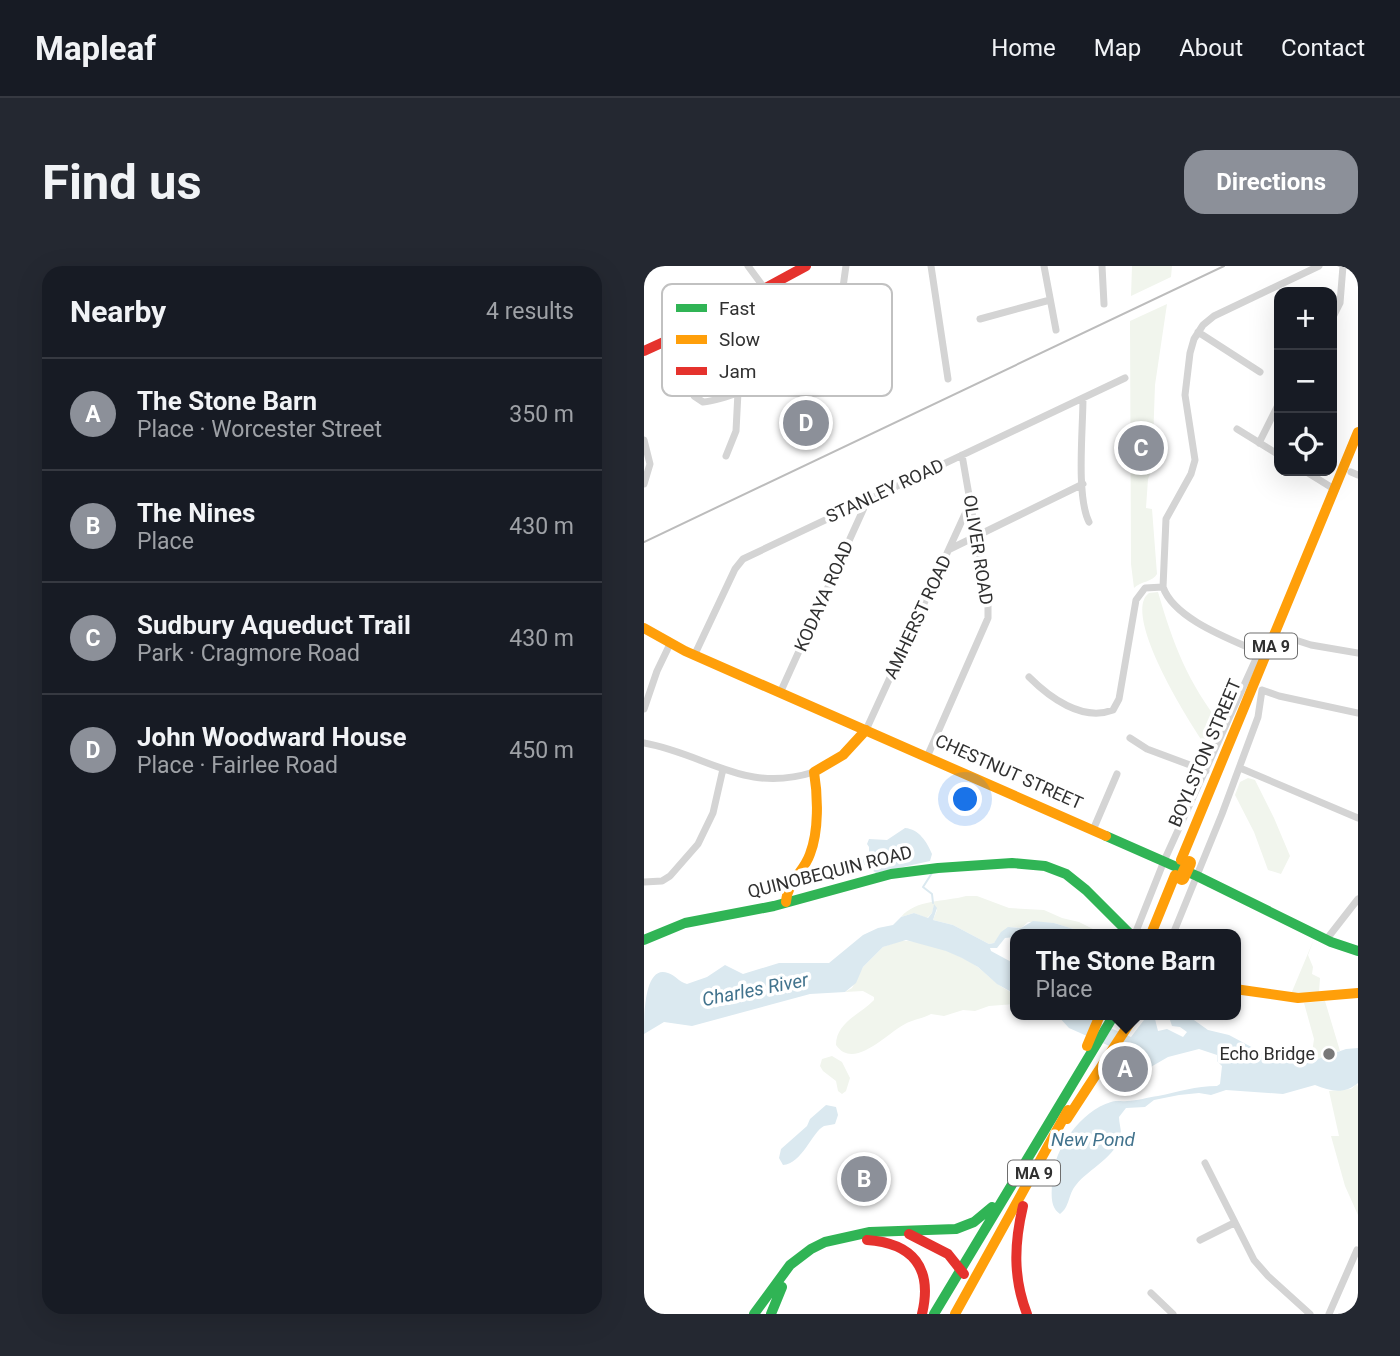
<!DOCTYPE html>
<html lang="en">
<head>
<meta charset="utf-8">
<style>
	:root { --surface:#171b24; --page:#242831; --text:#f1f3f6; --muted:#9ea1a6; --line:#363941; --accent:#8c9099 }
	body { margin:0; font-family:Roboto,sans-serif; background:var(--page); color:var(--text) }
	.controls { position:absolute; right:21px; top:21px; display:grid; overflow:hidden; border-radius:14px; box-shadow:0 7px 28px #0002 }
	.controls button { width:63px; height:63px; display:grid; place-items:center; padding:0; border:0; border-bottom:2px solid var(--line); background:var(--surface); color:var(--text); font:35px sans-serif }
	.you { position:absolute; left:322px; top:534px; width:24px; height:24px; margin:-18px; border:5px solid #fff; border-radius:50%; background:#1a73e8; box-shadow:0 0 0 10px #1a73e833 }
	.badge { display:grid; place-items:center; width:46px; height:46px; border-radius:50%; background:var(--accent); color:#fff; font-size:23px; font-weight:700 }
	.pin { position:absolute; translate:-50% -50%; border:4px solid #fff; box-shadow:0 2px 7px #0006 }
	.popup { position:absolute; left:366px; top:663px; width:231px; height:91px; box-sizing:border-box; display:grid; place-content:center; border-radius:14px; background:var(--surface); filter:drop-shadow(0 2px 5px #0005); font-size:23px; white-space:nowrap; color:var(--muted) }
	.popup b { font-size:26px; color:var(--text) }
	.popup::after { content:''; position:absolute; left:50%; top:100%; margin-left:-14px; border:14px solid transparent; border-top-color:var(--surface) }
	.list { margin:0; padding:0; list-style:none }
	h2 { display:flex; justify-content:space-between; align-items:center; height:91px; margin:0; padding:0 28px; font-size:30px }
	h2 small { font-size:23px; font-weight:400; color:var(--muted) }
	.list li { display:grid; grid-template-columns:46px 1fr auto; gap:21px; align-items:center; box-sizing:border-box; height:112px; padding:0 28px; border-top:2px solid var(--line) }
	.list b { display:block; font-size:26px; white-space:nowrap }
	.list p { margin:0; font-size:23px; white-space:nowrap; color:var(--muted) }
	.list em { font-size:23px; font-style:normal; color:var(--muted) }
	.icon { flex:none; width:38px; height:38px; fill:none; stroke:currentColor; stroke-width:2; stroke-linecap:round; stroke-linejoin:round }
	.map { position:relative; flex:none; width:714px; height:1048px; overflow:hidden; border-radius:21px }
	header { display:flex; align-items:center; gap:42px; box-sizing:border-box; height:98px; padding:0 35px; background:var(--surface); border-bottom:2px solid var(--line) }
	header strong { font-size:33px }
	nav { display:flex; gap:38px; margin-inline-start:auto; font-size:24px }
	.intro { display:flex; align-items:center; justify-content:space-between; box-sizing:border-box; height:168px; padding:0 42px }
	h1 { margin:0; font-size:49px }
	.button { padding:18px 32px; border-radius:21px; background:var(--accent); color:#fff; font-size:24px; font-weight:700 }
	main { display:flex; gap:42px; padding:0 42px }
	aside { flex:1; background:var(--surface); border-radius:21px; box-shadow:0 7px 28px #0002 }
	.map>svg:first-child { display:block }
	.green { fill:#f1f5ed }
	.water { fill:#dbe9f0 }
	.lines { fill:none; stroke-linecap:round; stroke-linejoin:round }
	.stream { stroke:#dbe9f0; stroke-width:2 }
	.street { stroke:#d4d4d4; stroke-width:7 }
	.fast { stroke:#30b455; stroke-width:10 }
	.slow { stroke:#ff9f0a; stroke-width:10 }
	.jam { stroke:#e5322d; stroke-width:10 }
	.tram { stroke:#bcbcbc; stroke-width:2 }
	.slow-bridge { stroke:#ff9f0a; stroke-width:14 }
	.poi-dot { fill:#787878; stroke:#fff; stroke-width:2.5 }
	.labels { text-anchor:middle; stroke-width:7; stroke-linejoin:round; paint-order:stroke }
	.shield { fill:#fff; stroke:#6e6e6e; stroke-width:2 }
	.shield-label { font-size:16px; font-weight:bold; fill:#303030 }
	.street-label { font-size:18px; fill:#303030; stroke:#fff }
	.poi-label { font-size:18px; fill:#303030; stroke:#fff; text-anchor:end }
	.water-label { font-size:19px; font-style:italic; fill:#42738d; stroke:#fff }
	.key { fill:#fff; stroke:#c1c1c1; stroke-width:2 }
	.key-label { font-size:19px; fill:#303030 }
</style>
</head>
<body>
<header>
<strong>Mapleaf</strong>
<nav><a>Home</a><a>Map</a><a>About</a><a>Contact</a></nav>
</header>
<div class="intro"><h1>Find us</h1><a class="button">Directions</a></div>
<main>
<aside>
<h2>Nearby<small>4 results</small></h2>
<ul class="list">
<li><span class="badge">A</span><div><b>The Stone Barn</b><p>Place · Worcester Street</p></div><em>350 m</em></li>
<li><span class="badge">B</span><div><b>The Nines</b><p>Place</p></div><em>430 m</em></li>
<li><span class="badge">C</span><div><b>Sudbury Aqueduct Trail</b><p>Park · Cragmore Road</p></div><em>430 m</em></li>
<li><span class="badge">D</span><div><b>John Woodward House</b><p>Place · Fairlee Road</p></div><em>450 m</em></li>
</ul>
</aside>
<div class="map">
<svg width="714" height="1048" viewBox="0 0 714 1048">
	<rect width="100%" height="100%" fill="#fff"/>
	<path class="green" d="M 488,0 L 528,0 L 527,11 L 487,30 Z
		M 523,38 L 511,119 L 508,204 L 504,213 L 502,242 L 508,243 L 513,308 C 509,316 497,315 490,322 L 487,298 L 486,55 Z
		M 514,326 C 529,378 544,417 578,460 L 566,486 C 549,463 476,348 505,327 Z
		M 604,512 L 611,514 L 630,552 L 646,590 L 637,608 L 624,604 L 610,566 L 591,529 L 596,516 Z
		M 322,630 L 333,630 L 365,642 L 400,644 L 418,652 L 435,656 L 459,668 L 446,668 L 410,657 L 384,656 L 377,662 C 361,659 359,666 350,677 L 345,678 L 309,659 L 289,654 L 293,644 L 290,639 L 288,647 L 283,652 L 270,647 L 257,651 C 272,633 301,636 322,630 Z
		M 670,673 L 664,689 L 669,701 L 668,708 L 676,712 L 675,726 L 647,728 Z
		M 256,675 C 278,673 318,689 335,702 C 347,712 356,722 371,728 L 371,738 L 345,740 L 331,745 L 319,744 L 300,750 L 287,748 C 278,753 270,753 261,758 C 243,767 210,805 192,779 C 192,756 217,748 230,734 L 230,731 L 219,725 L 201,726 L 208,722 L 219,701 L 239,681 Z
		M 681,735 L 696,785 L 678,792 L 667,794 L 670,773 L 660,737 Z
		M 188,790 L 198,796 L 206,812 L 202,825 L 198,828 L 194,825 L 192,815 L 179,805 L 176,800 L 178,793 Z
		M 713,818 L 714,821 L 714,949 L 701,920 L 687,870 L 695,870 L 685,825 L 707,823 Z"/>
	<path class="water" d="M 261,562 C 275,563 283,576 288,588 L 286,595 L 232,607 L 221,599 L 213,598 L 214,593 L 220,593 L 225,589 L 225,581 L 223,578 L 225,573 L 243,574 Z
		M 290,638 L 293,642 L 289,654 L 309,659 L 345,678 L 350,677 L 357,666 L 364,661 L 377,662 L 389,655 L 410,657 L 446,668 L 399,666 L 392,668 L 371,668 L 371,671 L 361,672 L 353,682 L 346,682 L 347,685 L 371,698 L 371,728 L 353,718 L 334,701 L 318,692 L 302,685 L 262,674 L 239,681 L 219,701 L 212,717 L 201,726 L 166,728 L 48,760 L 20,756 L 0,768 C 0,750 0,698 24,707 C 31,709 35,716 43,718 L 63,711 L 81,699 L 99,708 L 135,697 L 185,697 L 219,669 L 234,662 L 249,659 L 257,651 L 270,647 L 284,652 L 288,647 Z
		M 413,749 L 450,749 L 448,754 L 487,771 L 503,750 L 507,749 L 511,753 L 514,765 L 523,763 L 539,771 L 543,766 L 536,761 L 528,760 L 525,751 L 543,749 L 564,764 L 585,769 L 628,792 L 643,790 L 653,794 L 671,794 L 702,783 L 714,782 L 714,817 C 700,829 686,825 671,819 L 639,828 L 582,824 L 567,829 L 555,827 L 535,829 L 510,834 L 501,841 L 482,842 L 475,851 C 475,857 477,862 477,868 C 474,890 444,903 432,919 C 424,928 426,941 416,948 C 405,941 408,926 408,914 C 410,882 437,845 467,836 C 473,834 477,836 483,835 C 493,835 504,831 514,830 C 534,826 552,820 573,820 L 576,818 L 578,800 L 573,795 L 573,789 L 555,783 L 524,791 L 505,802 L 489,788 L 481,787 L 425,762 Z
		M 182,839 L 192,841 L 194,849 L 191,858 C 188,859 184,859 180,860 C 168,866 158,898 139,899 L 135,892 L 137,883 L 163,860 L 166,853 Z"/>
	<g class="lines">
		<path class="stream" d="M 288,607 L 279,621 L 288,628 L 289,637"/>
		<path class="street" d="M 104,0 L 121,23
			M 287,0 L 304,113
			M 400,0 L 412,64
			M 458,0 L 460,38
			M 336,53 L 406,34
			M 688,53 L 696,37 L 699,0
			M 554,66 L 616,106
			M 35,69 L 48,124 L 50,130 L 59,136 C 80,134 101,123 122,117 C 137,113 155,115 170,107 C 192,95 198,25 202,0
			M 439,132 C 439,163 432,230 445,256
			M 593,163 L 635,189
			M 0,174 L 6,198 L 0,218
			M 615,177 L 635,137
			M 82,190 L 92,165 L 94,126
			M 661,205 L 690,223
			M 707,206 L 714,209
			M 306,283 L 439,218
			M 639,370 L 667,379 L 714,387
			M 615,386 C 586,373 530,353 519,321 L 522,253 L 547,208 L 551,194 L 541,129 L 546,87 L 550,73 L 559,59 L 570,50 L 675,0
			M 50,390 L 91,303 L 99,293 L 481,112
			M 385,411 C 405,431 438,456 469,444 L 475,433 L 492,334 L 501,322 L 519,321
			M 136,427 L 224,233
			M 0,443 L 13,405 L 26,378
			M 222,464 L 326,237
			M 486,472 L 503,483 L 562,505
			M 0,477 C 65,489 100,528 170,506
			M 283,491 L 344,352 L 344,338 L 318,189
			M 596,502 L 714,552
			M 449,564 L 473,508
			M 0,616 L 18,615 L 26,610 L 54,578 L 69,547 L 79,503
			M 491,668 L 520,595 L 616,384
			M 529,668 L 578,548 L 614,451 L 618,424 L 635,430 L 714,447
			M 682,674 L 714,633
			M 561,897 L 610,994 L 624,1010 L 666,1048
			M 556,974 L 590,957
			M 507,1027 L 529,1048
			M 685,1048 L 713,984"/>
		<path class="fast" d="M 462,570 L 553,610 L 687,676 L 714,685
			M 0,674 L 41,657 L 130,640 L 247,608 L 294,602 L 368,597 L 401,600 L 422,608 L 442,624 L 486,668
			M 110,1048 L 146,999 L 167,983 L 181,976 L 226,966 L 312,963 L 330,956 L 348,941
			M 127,1048 L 138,1021
			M 290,1048 L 470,749"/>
		<path class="slow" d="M 0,362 L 41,385 L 462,570
			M 537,594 L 714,166
			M 142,636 C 143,616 160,606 166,588 C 175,565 174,530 170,506 L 199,489 L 222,464
			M 507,668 L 531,609
			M 591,723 L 654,732 L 714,727
			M 443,780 L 456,749
			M 423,853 L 491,749
			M 311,1048 L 424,844"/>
		<path class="jam" d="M 0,85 L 35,69 L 162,0
			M 379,940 C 370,978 369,1012 383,1048
			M 265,968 L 304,988 L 320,1008
			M 223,974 C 269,977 289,1002 278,1048"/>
		<path class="tram" d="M 0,276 L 580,0"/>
		<path class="slow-bridge" d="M 538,612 L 545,597"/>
	</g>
	<circle class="poi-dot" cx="685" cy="788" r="7"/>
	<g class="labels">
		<g class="shield">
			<rect x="601" y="367.5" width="52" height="25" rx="5"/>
			<rect x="364" y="894.5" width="52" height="25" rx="5"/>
		</g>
		<g class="shield-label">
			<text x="627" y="386">MA 9</text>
			<text x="390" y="913">MA 9</text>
		</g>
		<g class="street-label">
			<text transform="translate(241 225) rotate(-25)" y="6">STANLEY ROAD</text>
			<text transform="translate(334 284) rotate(81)" y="6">OLIVER ROAD</text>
			<text transform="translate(180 330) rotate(-66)" y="6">KODAYA ROAD</text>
			<text transform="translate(274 351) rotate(-65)" y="6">AMHERST ROAD</text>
			<text transform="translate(561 487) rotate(-67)" y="6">BOYLSTON STREET</text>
			<text transform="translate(365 506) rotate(24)" y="6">CHESTNUT STREET</text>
			<text transform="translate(186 606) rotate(-14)" y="6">QUINOBEQUIN ROAD</text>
		</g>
		<g class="poi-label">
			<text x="671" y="794">Echo Bridge</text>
		</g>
		<g class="water-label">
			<text transform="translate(111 723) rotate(-11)" y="7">Charles River</text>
			<text x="449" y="880">New Pond</text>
		</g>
	</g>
	<rect x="18" y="18" width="230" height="112" rx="10" class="key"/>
	<rect x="32" y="38" width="31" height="8" fill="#30b455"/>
	<rect x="32" y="69" width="31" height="9" fill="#ff9f0a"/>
	<rect x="32" y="101" width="31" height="8" fill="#e5322d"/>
	<g class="key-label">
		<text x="75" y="49">Fast</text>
		<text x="75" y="80">Slow</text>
		<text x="75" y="112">Jam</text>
	</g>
</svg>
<div class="controls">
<button>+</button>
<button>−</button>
<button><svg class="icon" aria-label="locate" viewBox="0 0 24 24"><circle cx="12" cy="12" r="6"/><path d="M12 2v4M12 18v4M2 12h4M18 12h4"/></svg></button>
</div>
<div class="you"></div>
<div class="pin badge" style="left:481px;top:803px">A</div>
<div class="popup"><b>The Stone Barn</b>Place</div>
<div class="pin badge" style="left:220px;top:913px">B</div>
<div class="pin badge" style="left:497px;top:182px">C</div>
<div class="pin badge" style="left:162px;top:157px">D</div>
</div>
</main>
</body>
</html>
